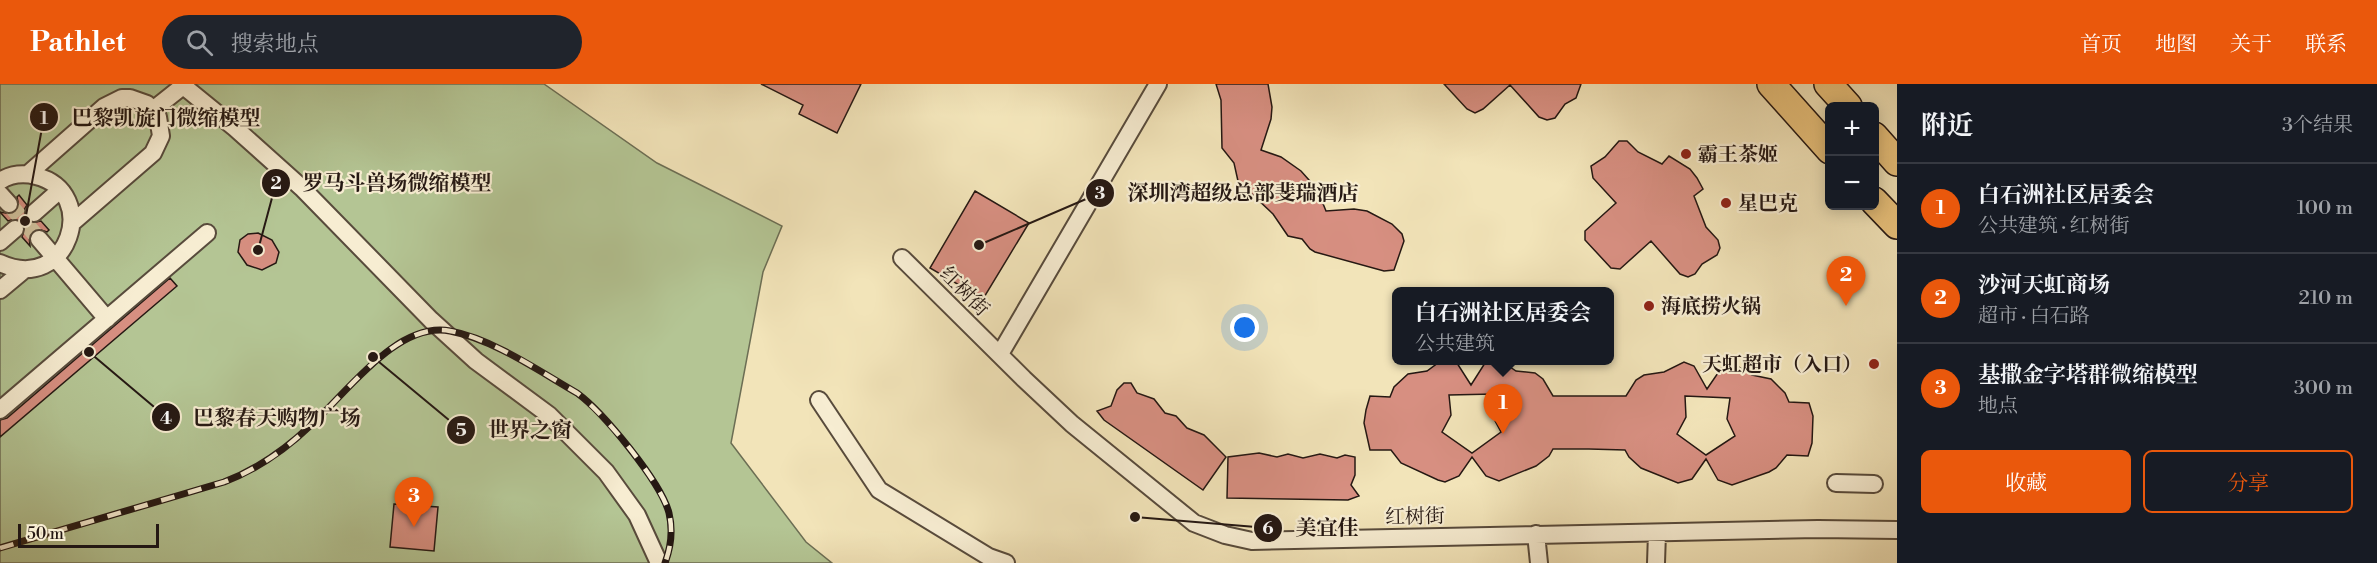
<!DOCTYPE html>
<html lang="zh">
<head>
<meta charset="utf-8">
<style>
	:root { --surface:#171b24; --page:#20242c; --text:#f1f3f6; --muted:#9ea1a6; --line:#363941; --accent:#ea580c }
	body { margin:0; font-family:"Libre Bodoni","Noto Serif SC",serif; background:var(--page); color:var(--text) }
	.controls { position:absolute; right:18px; top:18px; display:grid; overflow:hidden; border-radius:9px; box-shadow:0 3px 15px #0003 }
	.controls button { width:54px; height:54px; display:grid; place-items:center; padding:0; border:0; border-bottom:2px solid var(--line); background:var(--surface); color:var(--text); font:30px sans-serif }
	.scale { position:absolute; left:18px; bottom:15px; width:141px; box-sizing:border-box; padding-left:6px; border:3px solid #251813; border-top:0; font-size:16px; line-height:21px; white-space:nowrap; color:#251813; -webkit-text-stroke:4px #f7edd2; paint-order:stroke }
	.you { position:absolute; left:1245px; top:244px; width:21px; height:21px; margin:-15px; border:4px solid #fff; border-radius:50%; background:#1a73e8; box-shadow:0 0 0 9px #1a73e833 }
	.badge { display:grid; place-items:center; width:39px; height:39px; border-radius:50%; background:var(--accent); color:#fff; font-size:20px; font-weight:700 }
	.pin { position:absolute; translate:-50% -50px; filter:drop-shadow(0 2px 3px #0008) }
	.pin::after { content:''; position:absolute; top:32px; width:21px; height:18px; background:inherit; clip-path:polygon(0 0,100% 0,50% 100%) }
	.popup { position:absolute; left:1392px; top:203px; width:222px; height:78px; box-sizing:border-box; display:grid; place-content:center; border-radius:9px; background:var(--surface); filter:drop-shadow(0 2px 4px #0005); font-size:20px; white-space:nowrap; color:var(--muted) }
	.popup b { font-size:22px; color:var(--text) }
	.popup::after { content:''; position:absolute; left:50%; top:100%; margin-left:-12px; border:12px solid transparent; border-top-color:var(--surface) }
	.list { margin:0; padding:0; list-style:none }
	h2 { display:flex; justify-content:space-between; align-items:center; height:78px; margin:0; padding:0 24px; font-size:26px }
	h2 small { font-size:20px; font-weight:400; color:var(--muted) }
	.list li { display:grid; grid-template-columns:39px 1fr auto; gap:18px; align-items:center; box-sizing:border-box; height:90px; padding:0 24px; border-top:2px solid var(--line) }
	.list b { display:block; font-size:22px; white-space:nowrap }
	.list p { margin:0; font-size:20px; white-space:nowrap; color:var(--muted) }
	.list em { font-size:20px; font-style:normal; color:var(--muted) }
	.actions { display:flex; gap:12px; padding:18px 24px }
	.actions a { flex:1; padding:14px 0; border:2px solid var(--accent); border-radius:9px; text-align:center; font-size:21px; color:var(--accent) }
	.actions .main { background:var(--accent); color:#fff }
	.icon { flex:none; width:33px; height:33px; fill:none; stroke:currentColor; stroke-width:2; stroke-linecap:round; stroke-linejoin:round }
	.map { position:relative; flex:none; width:1897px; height:479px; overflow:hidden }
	header { display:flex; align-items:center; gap:36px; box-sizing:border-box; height:84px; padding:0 30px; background:var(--accent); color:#fff }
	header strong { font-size:28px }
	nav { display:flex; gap:33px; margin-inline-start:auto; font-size:21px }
	.search { width:420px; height:54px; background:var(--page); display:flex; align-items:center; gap:15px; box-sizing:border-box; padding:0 21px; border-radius:33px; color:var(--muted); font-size:22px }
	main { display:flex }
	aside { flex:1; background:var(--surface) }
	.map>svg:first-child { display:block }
	.green { fill:#b4c594; stroke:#6c6e54; stroke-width:1.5 }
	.building { fill:#d78f81; stroke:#251813; stroke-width:1.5; fill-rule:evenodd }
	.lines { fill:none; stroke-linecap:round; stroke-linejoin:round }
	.street-tunnel { stroke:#d3c5a0; stroke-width:16; stroke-dasharray:16 8; stroke-linecap:butt }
	.street-casing { stroke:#584b3c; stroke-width:20 }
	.primary-casing { stroke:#251813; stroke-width:30 }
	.street { stroke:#f7edd2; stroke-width:16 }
	.primary { stroke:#e9c27c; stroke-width:27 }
	.rail-casing { stroke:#251813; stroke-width:7 }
	.rail { stroke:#f7edd2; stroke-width:4.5; stroke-dasharray:14; stroke-linecap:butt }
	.poi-dot { fill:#8f2418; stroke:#f7edd2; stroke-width:2 }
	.labels { text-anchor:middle; stroke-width:4.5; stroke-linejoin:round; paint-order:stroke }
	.poi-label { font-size:20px; font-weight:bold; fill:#251813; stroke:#f7edd2; text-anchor:start }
	.street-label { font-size:20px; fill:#251813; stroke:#f7edd2 }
	.leader { fill:none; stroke:#251813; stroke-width:2 }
	.callout-dot { fill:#251813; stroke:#f7edd2; stroke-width:2 }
	.mark-label { font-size:18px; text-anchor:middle; font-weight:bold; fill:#fff }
	.callout-label { font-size:21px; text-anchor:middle; font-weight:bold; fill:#251813; stroke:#f7edd2; stroke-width:4.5; stroke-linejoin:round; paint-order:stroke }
</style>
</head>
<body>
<header>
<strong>Pathlet</strong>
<div class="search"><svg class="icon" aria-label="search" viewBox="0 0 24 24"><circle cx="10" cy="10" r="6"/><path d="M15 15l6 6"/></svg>搜索地点</div>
<nav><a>首页</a><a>地图</a><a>关于</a><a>联系</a></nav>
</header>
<main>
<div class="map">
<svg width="1897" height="479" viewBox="0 0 1897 479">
	<rect width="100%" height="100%" fill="#f2e4b9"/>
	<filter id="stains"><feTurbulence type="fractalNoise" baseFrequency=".00333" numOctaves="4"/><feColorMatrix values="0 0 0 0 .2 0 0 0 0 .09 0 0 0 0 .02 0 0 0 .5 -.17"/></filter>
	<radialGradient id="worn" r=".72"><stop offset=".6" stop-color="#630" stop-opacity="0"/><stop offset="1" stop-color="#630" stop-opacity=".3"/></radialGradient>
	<path class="green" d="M 0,0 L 544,0 L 657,79 L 782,142 L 763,188 L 731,359 L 806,458 L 832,479 L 0,479 Z"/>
	<path class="building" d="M 761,0 L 861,0 L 837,49 L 799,30 L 803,21 Z
		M 1216,0 L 1268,0 L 1272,23 L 1271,35 L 1261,66 L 1281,73 L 1301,87 L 1317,105 L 1326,127 L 1354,125 L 1367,127 L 1392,140 L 1402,150 L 1404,157 L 1394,186 L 1384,187 L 1315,168 L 1310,165 L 1302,155 L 1288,152 L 1273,130 L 1238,97 L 1234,79 L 1222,64 L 1221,16 Z
		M 1444,0 L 1581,0 L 1576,14 L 1565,20 L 1555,34 L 1547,36 L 1539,33 L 1510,1 L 1483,25 L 1475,29 L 1467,25 Z
		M 1619,57 L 1627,57 L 1638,68 L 1662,80 L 1669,72 L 1690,85 L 1697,94 L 1703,105 L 1694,112 L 1706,143 L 1718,156 L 1720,164 L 1717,171 L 1702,180 L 1695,190 L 1688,193 L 1680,190 L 1651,157 L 1620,185 L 1611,184 L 1585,156 L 1585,147 L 1616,119 L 1593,94 L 1591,82 L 1605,73 Z
		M 975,107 L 1029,139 L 983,215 L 930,184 Z
		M 19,111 L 27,121 L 24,126 L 26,135 L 31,139 L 41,137 L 49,146 L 47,148 L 38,145 L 32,147 L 29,152 L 30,162 L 22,153 L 25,144 L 22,138 L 14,135 L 8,137 L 0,128 L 11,130 L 16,128 L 19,123 L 17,113 Z
		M 258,149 L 272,156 L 279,168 L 276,179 L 262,186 L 247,181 L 238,168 L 240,156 L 248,150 Z
		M 170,194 L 177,202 L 0,353 L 0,336 L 7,334 Z
		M 1442,276 L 1453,276 L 1457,279 L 1471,301 L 1485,279 L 1488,276 L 1500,276 L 1516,287 L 1535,289 L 1543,295 L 1553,312 L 1626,312 L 1636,296 L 1644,291 L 1664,288 L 1684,278 L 1694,282 L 1707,305 L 1722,283 L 1732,279 L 1752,291 L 1771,295 L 1785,309 L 1789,318 L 1809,319 L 1813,332 L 1812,359 L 1808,372 L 1787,371 L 1776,384 L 1769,388 L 1732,401 L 1718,396 L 1706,375 L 1692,395 L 1678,399 L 1641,384 L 1629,373 L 1625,366 L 1589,365 L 1553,365 L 1549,372 L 1536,382 L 1499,397 L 1486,392 L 1472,373 L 1459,392 L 1445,398 L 1438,396 L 1401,379 L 1391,366 L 1370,366 L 1364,339 L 1366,326 L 1370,312 L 1390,313 L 1394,303 L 1408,290 L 1427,287 ZM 1494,310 L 1492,331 L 1501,348 L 1472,369 L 1442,348 L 1451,331 L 1449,311 ZM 1685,312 L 1730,314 L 1727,335 L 1735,352 L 1706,371 L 1677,350 L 1686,333 Z
		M 1124,299 L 1131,299 L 1137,309 L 1154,315 L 1165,329 L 1176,332 L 1187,344 L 1204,351 L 1226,373 L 1203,406 L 1104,336 L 1097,327 L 1111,322 L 1117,306 Z
		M 1259,369 L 1277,373 L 1288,370 L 1303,374 L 1320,370 L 1337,374 L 1345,371 L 1355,373 L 1355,391 L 1351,401 L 1359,412 L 1348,416 L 1227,414 L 1228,373 Z
		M 394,420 L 438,423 L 434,467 L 390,463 Z"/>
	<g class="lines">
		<path class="street-tunnel" d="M 9,120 L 39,155"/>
		<g class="street-casing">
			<path id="street" d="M 181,0 L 235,44 L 302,104 L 431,236 L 476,277 L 549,331 L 606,388 L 637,431 L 659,479
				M 154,25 L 183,2
				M 28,90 L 104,23 L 122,14 L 130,14 L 147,20 L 158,33 L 161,52 L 153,69 L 72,139
				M 0,97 C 11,90 24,89 36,92 C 101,108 69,211 0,179
				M 0,110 L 9,120
				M 34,129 L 60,106
				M 39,155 L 107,235
				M 0,158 L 15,145
				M 902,174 L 1024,295 L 1072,340 L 1194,439 L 1225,451 L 1252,457 L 1818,445 L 1897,446
				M 0,206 L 24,186
				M 1000,270 L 1158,0
				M 819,316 L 879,406 L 989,473 L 1006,479
				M 0,326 L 207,149
				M 1836,399 L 1874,400
				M 1536,450 L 1539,479
				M 1656,479 L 1657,449"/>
		</g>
		<g class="primary-casing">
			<path id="primary" d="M 1771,0 L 1830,66
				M 1828,0 L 1848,22
				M 1874,52 L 1897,78
				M 1874,117 L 1897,141"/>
		</g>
		<use href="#street" class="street"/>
		<use href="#primary" class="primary"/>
		<g class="rail-casing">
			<path id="rail" d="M 0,464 L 224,398 C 258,385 285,366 311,341 C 347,309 397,237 450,247 C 493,255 539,287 577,309 C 603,328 661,398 669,429 C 673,446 671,463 665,479"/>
		</g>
		<use href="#rail" class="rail"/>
	</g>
	<g class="poi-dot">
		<circle cx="1686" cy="70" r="6"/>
		<circle cx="1726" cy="119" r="6"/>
		<circle cx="1649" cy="222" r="6"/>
		<circle cx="1874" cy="280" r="6"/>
	</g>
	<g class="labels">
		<g class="poi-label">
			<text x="1698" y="77">霸王茶姬</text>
			<text x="1738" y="126">星巴克</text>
			<text x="1661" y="229">海底捞火锅</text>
			<text x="1862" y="287" text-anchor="end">天虹超市（入口）</text>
		</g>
		<g class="street-label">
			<text transform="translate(965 207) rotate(45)" y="7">红树街</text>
			<text transform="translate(1415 432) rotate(-1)" y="7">红树街</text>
		</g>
	</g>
	<path class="leader" d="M25 137L44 33M258 166L276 99M979 161L1100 109M89 268L166 333M373 273L461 346M1135 433L1268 444"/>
	<g class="callout-dot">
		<circle cx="25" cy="137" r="6"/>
		<circle cx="258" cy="166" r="6"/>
		<circle cx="979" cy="161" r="6"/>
		<circle cx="89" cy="268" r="6"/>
		<circle cx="373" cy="273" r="6"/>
		<circle cx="1135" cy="433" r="6"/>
		<circle cx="44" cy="33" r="15"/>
		<circle cx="276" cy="99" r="15"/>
		<circle cx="1100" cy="109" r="15"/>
		<circle cx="166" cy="333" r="15"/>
		<circle cx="461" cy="346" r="15"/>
		<circle cx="1268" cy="444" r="15"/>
	</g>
	<g class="mark-label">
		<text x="44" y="40">1</text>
		<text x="276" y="105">2</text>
		<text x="1100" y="115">3</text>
		<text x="166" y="340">4</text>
		<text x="461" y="352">5</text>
		<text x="1268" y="450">6</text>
	</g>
	<g class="callout-label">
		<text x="166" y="41">巴黎凯旋门微缩模型</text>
		<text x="397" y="106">罗马斗兽场微缩模型</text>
		<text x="1243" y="116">深圳湾超级总部斐瑞酒店</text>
		<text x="277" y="341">巴黎春天购物广场</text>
		<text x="530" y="353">世界之窗</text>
		<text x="1327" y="451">美宜佳</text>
	</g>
	<rect width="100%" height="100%" filter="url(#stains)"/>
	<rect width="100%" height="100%" fill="url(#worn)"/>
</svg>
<div class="controls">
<button>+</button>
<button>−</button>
</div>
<div class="scale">50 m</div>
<div class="you"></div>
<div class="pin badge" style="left:1503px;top:350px">1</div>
<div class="popup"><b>白石洲社区居委会</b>公共建筑</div>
<div class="pin badge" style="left:1846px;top:222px">2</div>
<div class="pin badge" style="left:414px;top:443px">3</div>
</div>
<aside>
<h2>附近<small>3个结果</small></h2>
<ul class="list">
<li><span class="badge">1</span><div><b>白石洲社区居委会</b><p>公共建筑 · 红树街</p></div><em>100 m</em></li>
<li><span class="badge">2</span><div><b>沙河天虹商场</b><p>超市 · 白石路</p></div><em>210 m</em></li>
<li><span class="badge">3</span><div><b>基撒金字塔群微缩模型</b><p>地点</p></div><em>300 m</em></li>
</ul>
<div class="actions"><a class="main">收藏</a><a>分享</a></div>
</aside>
</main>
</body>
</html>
